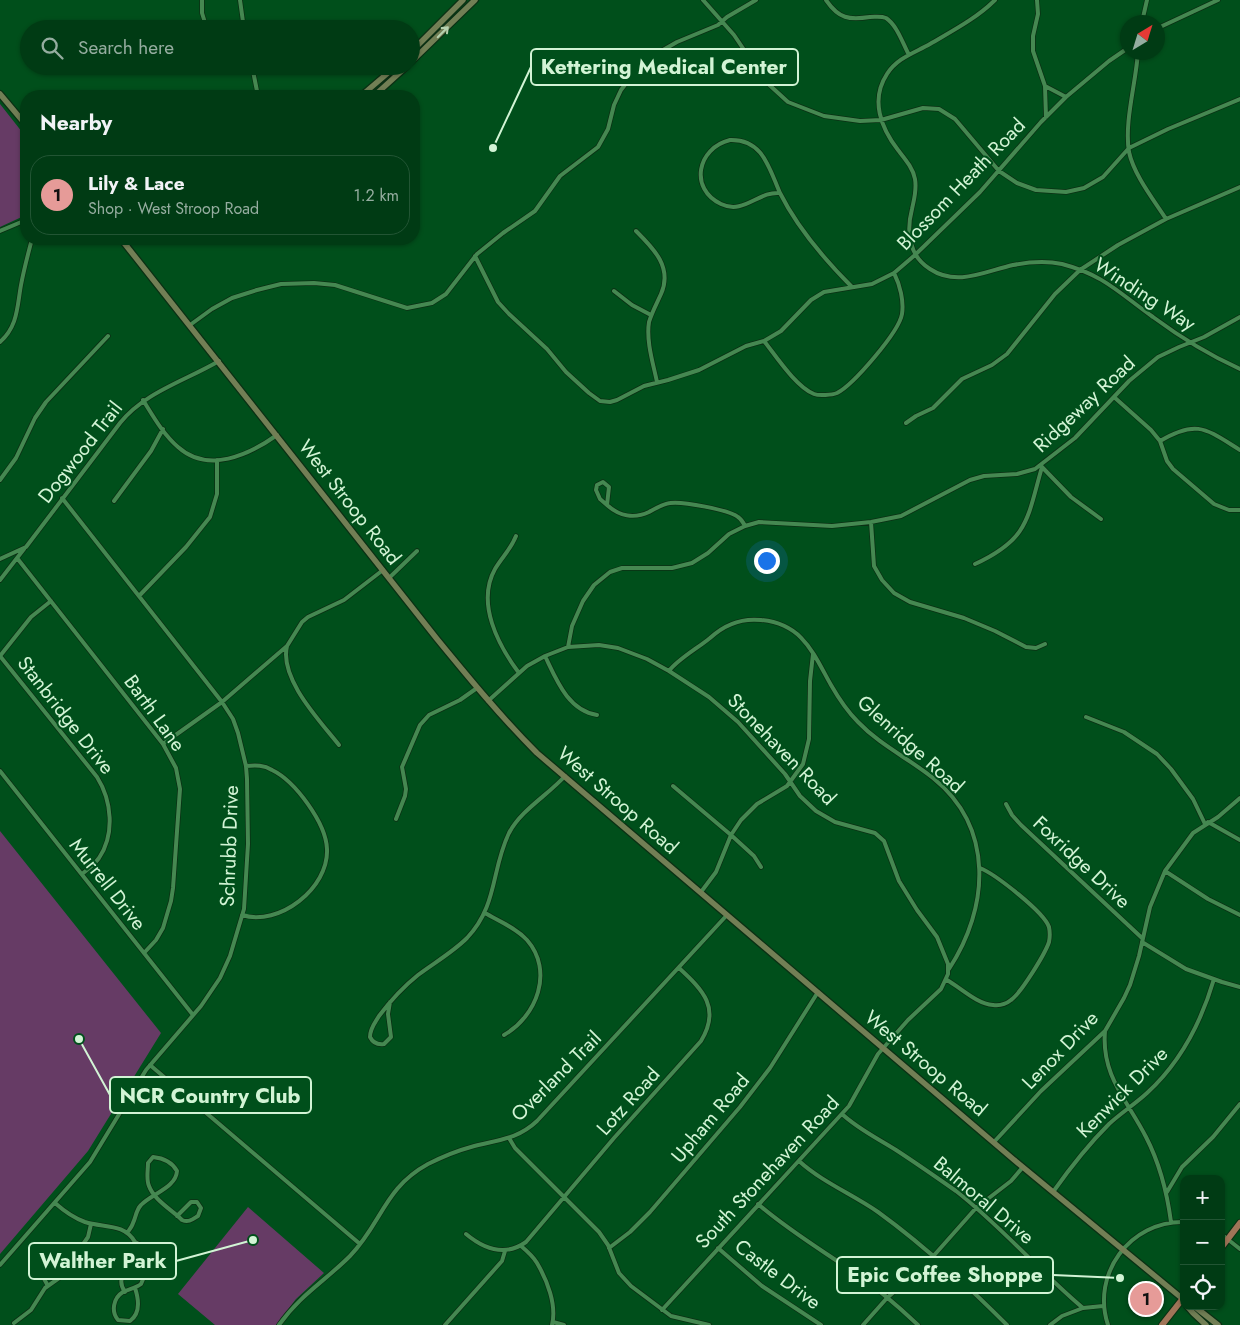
<!DOCTYPE html>
<html lang="en">
<head>
<meta charset="utf-8">
<style>
	:root { --surface:#003b14; --page:#0e4622; --text:#f1f3f6; --muted:#95ada0; --line:#225534; --accent:#e69b98 }
	body { margin:0; font-family:Jost,sans-serif; background:var(--page); color:var(--text) }
	.controls { position:absolute; right:15px; bottom:15px; display:grid; overflow:hidden; border-radius:10px; box-shadow:0 1px 4px #0004 }
	.controls button { width:45px; height:45px; display:grid; place-items:center; padding:0; border:0; border-bottom:1px solid var(--line); background:var(--surface); color:var(--text); font:25px sans-serif }
	.compass { position:absolute; left:1120px; top:15px; width:45px; height:45px; border-radius:50%; background:var(--surface); box-shadow:0 1px 4px #0004; rotate:38deg }
	.you { position:absolute; left:766px; top:560px; width:18px; height:18px; margin:-12px; border:4px solid #fff; border-radius:50%; background:#1a73e8; box-shadow:0 0 0 8px #1a73e833 }
	.badge { display:grid; place-items:center; width:32px; height:32px; border-radius:50%; background:var(--accent); color:#111; font-size:16px; font-weight:700 }
	.pin { position:absolute; translate:-50% -50%; border:2px solid #fff; box-shadow:0 1px 5px #0006 }
	.list { margin:0; padding:0; list-style:none }
	h2 { display:flex; justify-content:space-between; align-items:center; height:65px; margin:0; padding:0 20px; font-size:21px }
	h2 small { font-size:16px; font-weight:400; color:var(--muted) }
	.list li { display:grid; grid-template-columns:32px 1fr auto; gap:15px; align-items:center; box-sizing:border-box; height:80px; margin:0 10px 10px; padding:0 10px; border:1px solid var(--line); border-radius:20px }
	.list b { display:block; font-size:19px; white-space:nowrap }
	.list p { margin:0; font-size:16px; white-space:nowrap; color:var(--muted) }
	.list em { font-size:16px; font-style:normal; color:var(--muted) }
	.icon { flex:none; width:28px; height:28px; fill:none; stroke:currentColor; stroke-width:2; stroke-linecap:round; stroke-linejoin:round }
	.map { position:relative; flex:none; width:1240px; height:1325px; overflow:hidden }
	.search { position:absolute; background:var(--surface); box-shadow:0 1px 4px #0004; left:20px; top:20px; width:400px; height:55px; display:flex; align-items:center; gap:12px; box-sizing:border-box; padding:0 18px; border-radius:28px; color:var(--muted); font-size:19px }
	.panel { position:absolute; background:var(--surface); box-shadow:0 1px 4px #0004; left:20px; top:90px; width:400px; height:155px; border-radius:20px }
	.map>svg:first-child { display:block }
	.green { fill:#663b65 }
	.lines { fill:none; stroke-linecap:round; stroke-linejoin:round }
	.street-casing { stroke:#0b3014; stroke-width:5.5 }
	.secondary-casing { stroke:#0b3014; stroke-width:8 }
	.primary-casing { stroke:#0b3014; stroke-width:8 }
	.street { stroke:#458851; stroke-width:4 }
	.secondary { stroke:#727f55; stroke-width:5.5 }
	.primary { stroke:#a07558; stroke-width:6 }
	.oneway { stroke:#b5d1af }
	.labels { text-anchor:middle; stroke-width:4; stroke-linejoin:round; paint-order:stroke }
	.street-label { font-size:20px; fill:#d2f4d5; stroke:#004f1b }
	.leader { fill:none; stroke:#d2f4d5; stroke-width:2 }
	.callout-dot { fill:#d2f4d5; stroke:#004f1b; stroke-width:2 }
	.callout { fill:#004f1b; stroke:#d2f4d5; stroke-width:2 }
	.callout-label { font-size:21px; text-anchor:middle; font-weight:bold; fill:#d2f4d5 }
</style>
</head>
<body>
<div class="map">
<svg width="1240" height="1325" viewBox="0 0 1240 1325">
	<rect width="100%" height="100%" fill="#004f1b"/>
	<path class="green" d="M 0,104 L 26,137 L 20,143 L 26,148 L 26,215 L 0,227 Z
		M 0,831 L 161,1033 L 88,1151 L 0,1254 Z
		M 248,1207 L 324,1273 L 296,1299 L 276,1325 L 215,1325 L 178,1294 Z"/>
	<g class="lines">
		<g class="street-casing">
			<path id="street" d="M 202,0 L 202,13 L 207,29
				M 240,0 L 244,29
				M 703,0 L 734,35 L 765,81 L 788,102 L 824,116 L 860,121 L 881,120 L 923,108 L 939,109 L 955,119 L 999,171 L 1017,183 L 1036,190 L 1066,192 L 1084,188 L 1103,177 L 1129,148 L 1168,129 L 1240,99
				M 826,0 C 839,19 849,20 870,17 C 876,17 881,16 886,18 C 897,25 903,44 909,55
				M 995,0 C 977,18 952,31 930,44 C 914,53 897,58 887,74 C 870,100 881,128 898,150 C 905,159 913,168 915,179 C 917,190 914,199 912,209 C 906,232 909,256 930,269 C 957,287 986,271 1013,265 C 1029,262 1047,261 1062,264 C 1104,275 1119,293 1153,317 C 1180,337 1209,355 1240,369
				M 1037,0 L 1038,14 L 1033,36 L 1033,51 L 1045,86 L 1046,117
				M 1142,22 L 1147,0
				M 1158,28 L 1218,0
				M 1138,52 C 1136,83 1124,122 1129,152 C 1134,175 1153,199 1166,219
				M 252,66 L 258,96
				M 1045,86 L 1066,97
				M 730,140 C 763,139 769,168 780,193 C 758,191 744,215 721,204 C 689,189 697,148 730,140 Z
				M 780,193 C 798,229 824,259 852,287
				M 0,231 L 26,220
				M 636,231 C 653,248 673,267 661,294 C 657,303 652,312 649,322 C 646,341 653,363 657,382
				M 475,256 L 498,302 L 509,314 L 547,349 L 566,372 L 589,393 L 600,401 L 610,402 L 617,400 L 644,386 L 668,380 L 699,370 L 746,346 L 764,341 L 781,331 L 811,300 L 824,292 L 872,284 L 894,273 L 915,255 L 980,192 L 1041,122 L 1066,97 L 1109,61 L 1128,48
				M 614,291 L 632,305 L 651,315
				M 190,325 L 212,309 L 232,298 L 257,290 L 281,284 L 314,283 L 335,285 L 407,308 L 432,303 L 446,294 L 477,254 L 503,233 L 535,211 L 560,176 L 598,147 L 608,129 L 614,105 L 621,90 L 638,68 L 663,50 L 677,42 L 718,25 L 727,17 L 756,0
				M 764,341 C 776,356 796,387 814,394 C 819,396 832,395 837,393 C 853,385 899,332 902,314 C 904,301 900,285 894,273
				M 0,342 C 18,326 17,307 21,285 C 24,269 28,254 32,239
				M 1114,397 L 1151,430 L 1160,441 L 1167,461 L 1173,469 L 1214,504 L 1229,510 L 1240,510
				M 143,400 C 153,416 163,434 178,447 C 208,474 249,455 277,435
				M 906,423 L 916,416 L 933,408 L 962,379 L 992,365 L 1007,354 L 1055,294 L 1080,270 L 1118,245 L 1166,219 L 1240,187
				M 1160,441 C 1197,419 1206,429 1240,450
				M 1041,466 L 1071,497 L 1101,519
				M 0,480 L 16,458 L 35,418 L 46,402 L 108,336
				M 603,482 L 609,487 L 607,505 L 600,499 L 596,490 L 597,485 Z
				M 114,501 L 151,451 L 163,429
				M 607,505 C 619,516 634,519 649,512 C 656,508 663,504 670,503 C 682,501 729,510 738,517 C 741,519 743,522 745,526
				M 871,522 L 874,566 L 882,580 L 894,593 L 910,602 L 964,618 L 995,631 L 1026,647 L 1036,648 L 1045,644
				M 516,536 C 511,549 502,557 495,569 C 476,603 498,645 519,673
				M 17,558 L 163,744 L 176,768 L 180,789 L 173,888 L 171,901 L 163,928 L 156,940 L 144,953
				M 0,559 L 26,547 L 120,423 C 145,392 185,381 219,361
				M 975,564 C 1029,539 1027,519 1042,467
				M 389,578 L 417,551
				M 0,580 L 24,549
				M 139,596 L 186,547 L 210,517 L 217,494 L 217,460
				M 287,646 C 279,679 321,722 339,745
				M 568,647 L 572,626 L 583,601 L 594,585 L 610,572 L 622,568 L 672,568 L 692,563 L 708,553 L 729,534 L 745,526 L 759,522 L 832,526 L 871,522 L 901,516 L 970,480 L 984,476 L 1017,474 L 1035,469 L 1075,438 L 1129,381 L 1158,357 L 1179,347 L 1204,337 L 1240,317
				M 0,656 L 97,777 C 112,801 115,834 99,858 C 94,865 88,869 82,874
				M 0,656 L 31,617 L 51,601
				M 545,656 C 557,681 568,710 597,715
				M 669,671 C 678,659 698,648 710,638 C 724,625 742,618 761,620 C 803,624 813,653 831,685 C 839,699 847,711 858,722 C 880,745 908,758 933,778 C 995,828 989,908 949,969
				M 488,701 L 527,666 L 545,656 L 568,647 L 599,645 L 618,648 L 647,659 L 669,671 L 709,697 L 738,722 L 785,774 L 800,796 L 816,811 L 835,822 L 875,833 L 884,841 L 899,881 L 917,910 L 937,937 L 948,964 L 948,974 L 941,989 L 908,1020 L 878,1054 L 849,1106 L 662,1310
				M 1086,717 L 1124,732 L 1157,754 L 1171,769 L 1193,799 L 1205,824
				M 163,744 L 222,702 L 287,646 L 302,622 L 308,617 L 344,600 L 383,570
				M 0,771 L 193,1015
				M 673,786 L 731,835 L 754,856 L 761,867
				M 1006,804 L 1012,815 L 1021,825 L 1142,938
				M 396,819 L 405,796 L 406,789 L 402,767 L 420,725 L 429,715 L 460,700 L 477,688
				M 1208,822 L 1240,840
				M 1165,871 L 1208,899 L 1240,915
				M 701,892 L 716,872 L 731,835 L 741,820 L 757,804 L 787,786 L 803,764 L 809,739 L 810,681 L 813,654
				M 485,913 C 499,921 516,928 527,940 C 554,971 537,1016 504,1035
				M 242,915 C 279,927 329,888 327,849 C 326,823 295,781 272,770 C 264,765 256,765 246,766
				M 1142,942 L 1186,969 L 1222,982 L 1240,987
				M 947,980 C 961,988 977,1004 993,1005 C 1000,1006 1006,1004 1011,1000 C 1021,993 1045,954 1049,942 C 1050,937 1050,932 1049,927 C 1044,912 995,874 980,868
				M 390,1002 L 388,1014 L 391,1037 L 384,1044 C 377,1045 373,1043 370,1037 C 370,1028 375,1023 379,1016 C 391,1000 403,987 418,975 C 434,963 453,952 467,938 C 498,905 491,870 509,833 C 521,810 548,795 565,776
				M 1105,1031 C 1101,1076 1128,1101 1146,1137 C 1160,1164 1167,1192 1171,1222
				M 150,1065 L 360,1244
				M 842,1114 C 858,1129 877,1138 896,1150 C 916,1163 936,1177 956,1191 C 1001,1226 1039,1271 1083,1308 L 1103,1306
				M 509,1138 L 515,1148 L 599,1232 L 608,1245 L 619,1273 L 631,1286 L 671,1316 L 709,1325
				M 994,1142 L 1041,1091 L 1105,1031 L 1124,998 L 1130,985 L 1139,956 L 1150,907 L 1165,871 L 1193,833 L 1218,817 L 1240,798
				M 799,1161 C 822,1182 852,1194 878,1212 C 925,1246 966,1284 1007,1325
				M 1053,1192 C 1070,1168 1088,1145 1109,1124 C 1121,1113 1135,1104 1147,1093 C 1181,1062 1201,1023 1214,979
				M 1167,1192 L 1182,1167 L 1213,1137 L 1240,1104
				M 55,1203 C 64,1211 74,1218 85,1222 C 104,1228 124,1223 135,1242 C 132,1252 127,1258 136,1266 L 145,1266 L 151,1258 L 150,1250 L 135,1242
				M 758,1204 C 788,1230 820,1249 852,1271 C 876,1287 898,1306 918,1325
				M 127,1233 C 129,1230 132,1227 133,1223 C 136,1217 136,1210 141,1205 C 151,1194 176,1188 177,1171 C 172,1162 163,1158 153,1157 L 148,1163 C 148,1170 146,1180 149,1186 C 154,1200 172,1210 182,1220 C 189,1223 193,1219 198,1216 L 201,1208 L 197,1202 L 191,1202 L 177,1216
				M 466,1234 C 484,1249 505,1257 526,1242 L 614,1138 L 701,1041 C 721,1008 703,990 679,968
				M 1221,1234 L 1240,1249
				M 521,1246 C 527,1251 533,1256 537,1263 C 547,1280 557,1305 552,1325
				M 609,1248 L 630,1232 L 650,1212 L 740,1107 L 770,1068 L 818,992
				M 718,1248 L 762,1286 L 821,1325
				M 0,1265 L 90,1162 L 146,1070 L 201,1006 L 220,978 L 230,956 L 244,909 L 248,844 L 247,779 L 246,766 L 238,733 L 233,719 L 222,702 L 62,498
				M 48,1286 L 42,1275 C 47,1252 62,1255 79,1250 L 88,1237 L 91,1224
				M 135,1288 C 139,1300 141,1313 130,1321 L 118,1320 C 111,1312 113,1298 123,1292 C 129,1289 136,1288 141,1284 L 144,1277 L 143,1267
				M 125,1292 C 117,1281 123,1270 134,1264
				M 553,1322 L 564,1325
				M 14,1323 L 31,1310 L 45,1288 L 79,1264 L 80,1258 L 78,1251
				M 279,1325 C 300,1295 325,1281 350,1256 C 382,1223 384,1188 428,1164 C 442,1157 456,1151 471,1147 C 496,1140 517,1140 537,1121 L 727,915
				M 445,1325 L 502,1261 L 505,1251
				M 863,1325 L 887,1298 L 929,1261 L 976,1208 L 1011,1181 L 1023,1167
				M 1050,1325 L 1062,1316 L 1083,1308
				M 1108,1325 C 1091,1274 1130,1221 1184,1222"/>
		</g>
		<g class="secondary-casing">
			<path id="secondary" d="M 411,52 L 463,0
				M 411,62 L 475,0
				M 0,94 L 26,125
				M 361,96 L 396,66
				M 374,96 L 407,66
				M 121,239 L 437,639 C 469,678 501,717 537,753 L 1013,1159 L 1184,1300
				M 1187,1306 L 1193,1313 L 1206,1325
				M 1194,1306 L 1218,1325"/>
		</g>
		<g class="primary-casing">
			<path id="primary" d="M 1221,1248 L 1240,1223
				M 1162,1325 L 1184,1297"/>
		</g>
		<use href="#street" class="street"/>
		<use href="#secondary" class="secondary"/>
		<use href="#primary" class="primary"/>
	</g>
	<defs><path id="oneway-shaft" d="M-6 0H5M1.5-3L5.5 0L1.5 3" fill="none" stroke-width="1.6" stroke-linecap="round" stroke-linejoin="round" transform="scale(1.25)"/></defs>
	<use class="oneway" href="#oneway-shaft" transform="translate(443 32) rotate(-45)"/>
	<g class="labels">
		<g class="street-label">
			<text transform="translate(961 184) rotate(-46)" y="7">Blossom Heath Road</text>
			<text transform="translate(1145 294) rotate(33)" y="7">Winding Way</text>
			<text transform="translate(1084 404) rotate(-43)" y="7">Ridgeway Road</text>
			<text transform="translate(80 452) rotate(-52)" y="7">Dogwood Trail</text>
			<text transform="translate(350 502) rotate(52)" y="7">West Stroop Road</text>
			<text transform="translate(155 713) rotate(54)" y="7">Barth Lane</text>
			<text transform="translate(66 715) rotate(52)" y="7">Stanbridge Drive</text>
			<text transform="translate(911 744) rotate(42)" y="7">Glenridge Road</text>
			<text transform="translate(782 749) rotate(46)" y="7">Stonehaven Road</text>
			<text transform="translate(618 800) rotate(41)" y="7">West Stroop Road</text>
			<text transform="translate(229 846) rotate(-88)" y="7">Schrubb Drive</text>
			<text transform="translate(1082 862) rotate(43)" y="7">Foxridge Drive</text>
			<text transform="translate(108 884) rotate(52)" y="7">Murrell Drive</text>
			<text transform="translate(1060 1050) rotate(-46)" y="7">Lenox Drive</text>
			<text transform="translate(926 1063) rotate(40)" y="7">West Stroop Road</text>
			<text transform="translate(556 1076) rotate(-45)" y="7">Overland Trail</text>
			<text transform="translate(1122 1092) rotate(-45)" y="7">Kenwick Drive</text>
			<text transform="translate(628 1101) rotate(-48)" y="7">Lotz Road</text>
			<text transform="translate(710 1118) rotate(-50)" y="7">Upham Road</text>
			<text transform="translate(767 1172) rotate(-47)" y="7">South Stonehaven Road</text>
			<text transform="translate(984 1200) rotate(40)" y="7">Balmoral Drive</text>
			<text transform="translate(778 1274) rotate(37)" y="7">Castle Drive</text>
		</g>
	</g>
	<path class="leader" d="M493 148L531 67M79 1039L110 1095M253 1240L176 1261M1120 1278L1053 1275"/>
	<g class="callout-dot">
		<circle cx="493" cy="148" r="5"/>
		<circle cx="79" cy="1039" r="5"/>
		<circle cx="253" cy="1240" r="5"/>
		<circle cx="1120" cy="1278" r="5"/>
	</g>
	<g class="callout">
		<rect x="531" y="49" width="267" height="36" rx="5"/>
		<rect x="110" y="1077" width="201" height="36" rx="5"/>
		<rect x="29" y="1243" width="147" height="36" rx="5"/>
		<rect x="837" y="1257" width="216" height="36" rx="5"/>
	</g>
	<g class="callout-label">
		<text x="664" y="74">Kettering Medical Center</text>
		<text x="210" y="1103">NCR Country Club</text>
		<text x="103" y="1268">Walther Park</text>
		<text x="945" y="1282">Epic Coffee Shoppe</text>
	</g>
</svg>
<div class="controls">
<button>+</button>
<button>−</button>
<button><svg class="icon" aria-label="locate" viewBox="0 0 24 24"><circle cx="12" cy="12" r="6"/><path d="M12 2v4M12 18v4M2 12h4M18 12h4"/></svg></button>
</div>
<svg class="compass" viewBox="-18 -18 36 36"><path d="M0-13l5 13h-10z" fill="#e53935"/><path d="M0 13l5-13h-10z" fill="#95ada0"/></svg>
<div class="you"></div>
<div class="pin badge" style="left:1146px;top:1299px">1</div>
<div class="search"><svg class="icon" aria-label="search" viewBox="0 0 24 24"><circle cx="10" cy="10" r="6"/><path d="M15 15l6 6"/></svg>Search here</div>
<section class="panel">
<h2>Nearby<small></small></h2>
<ul class="list">
<li><span class="badge">1</span><div><b>Lily &amp; Lace</b><p>Shop · West Stroop Road</p></div><em>1.2 km</em></li>
</ul>
</section>
</div>
</body>
</html>
